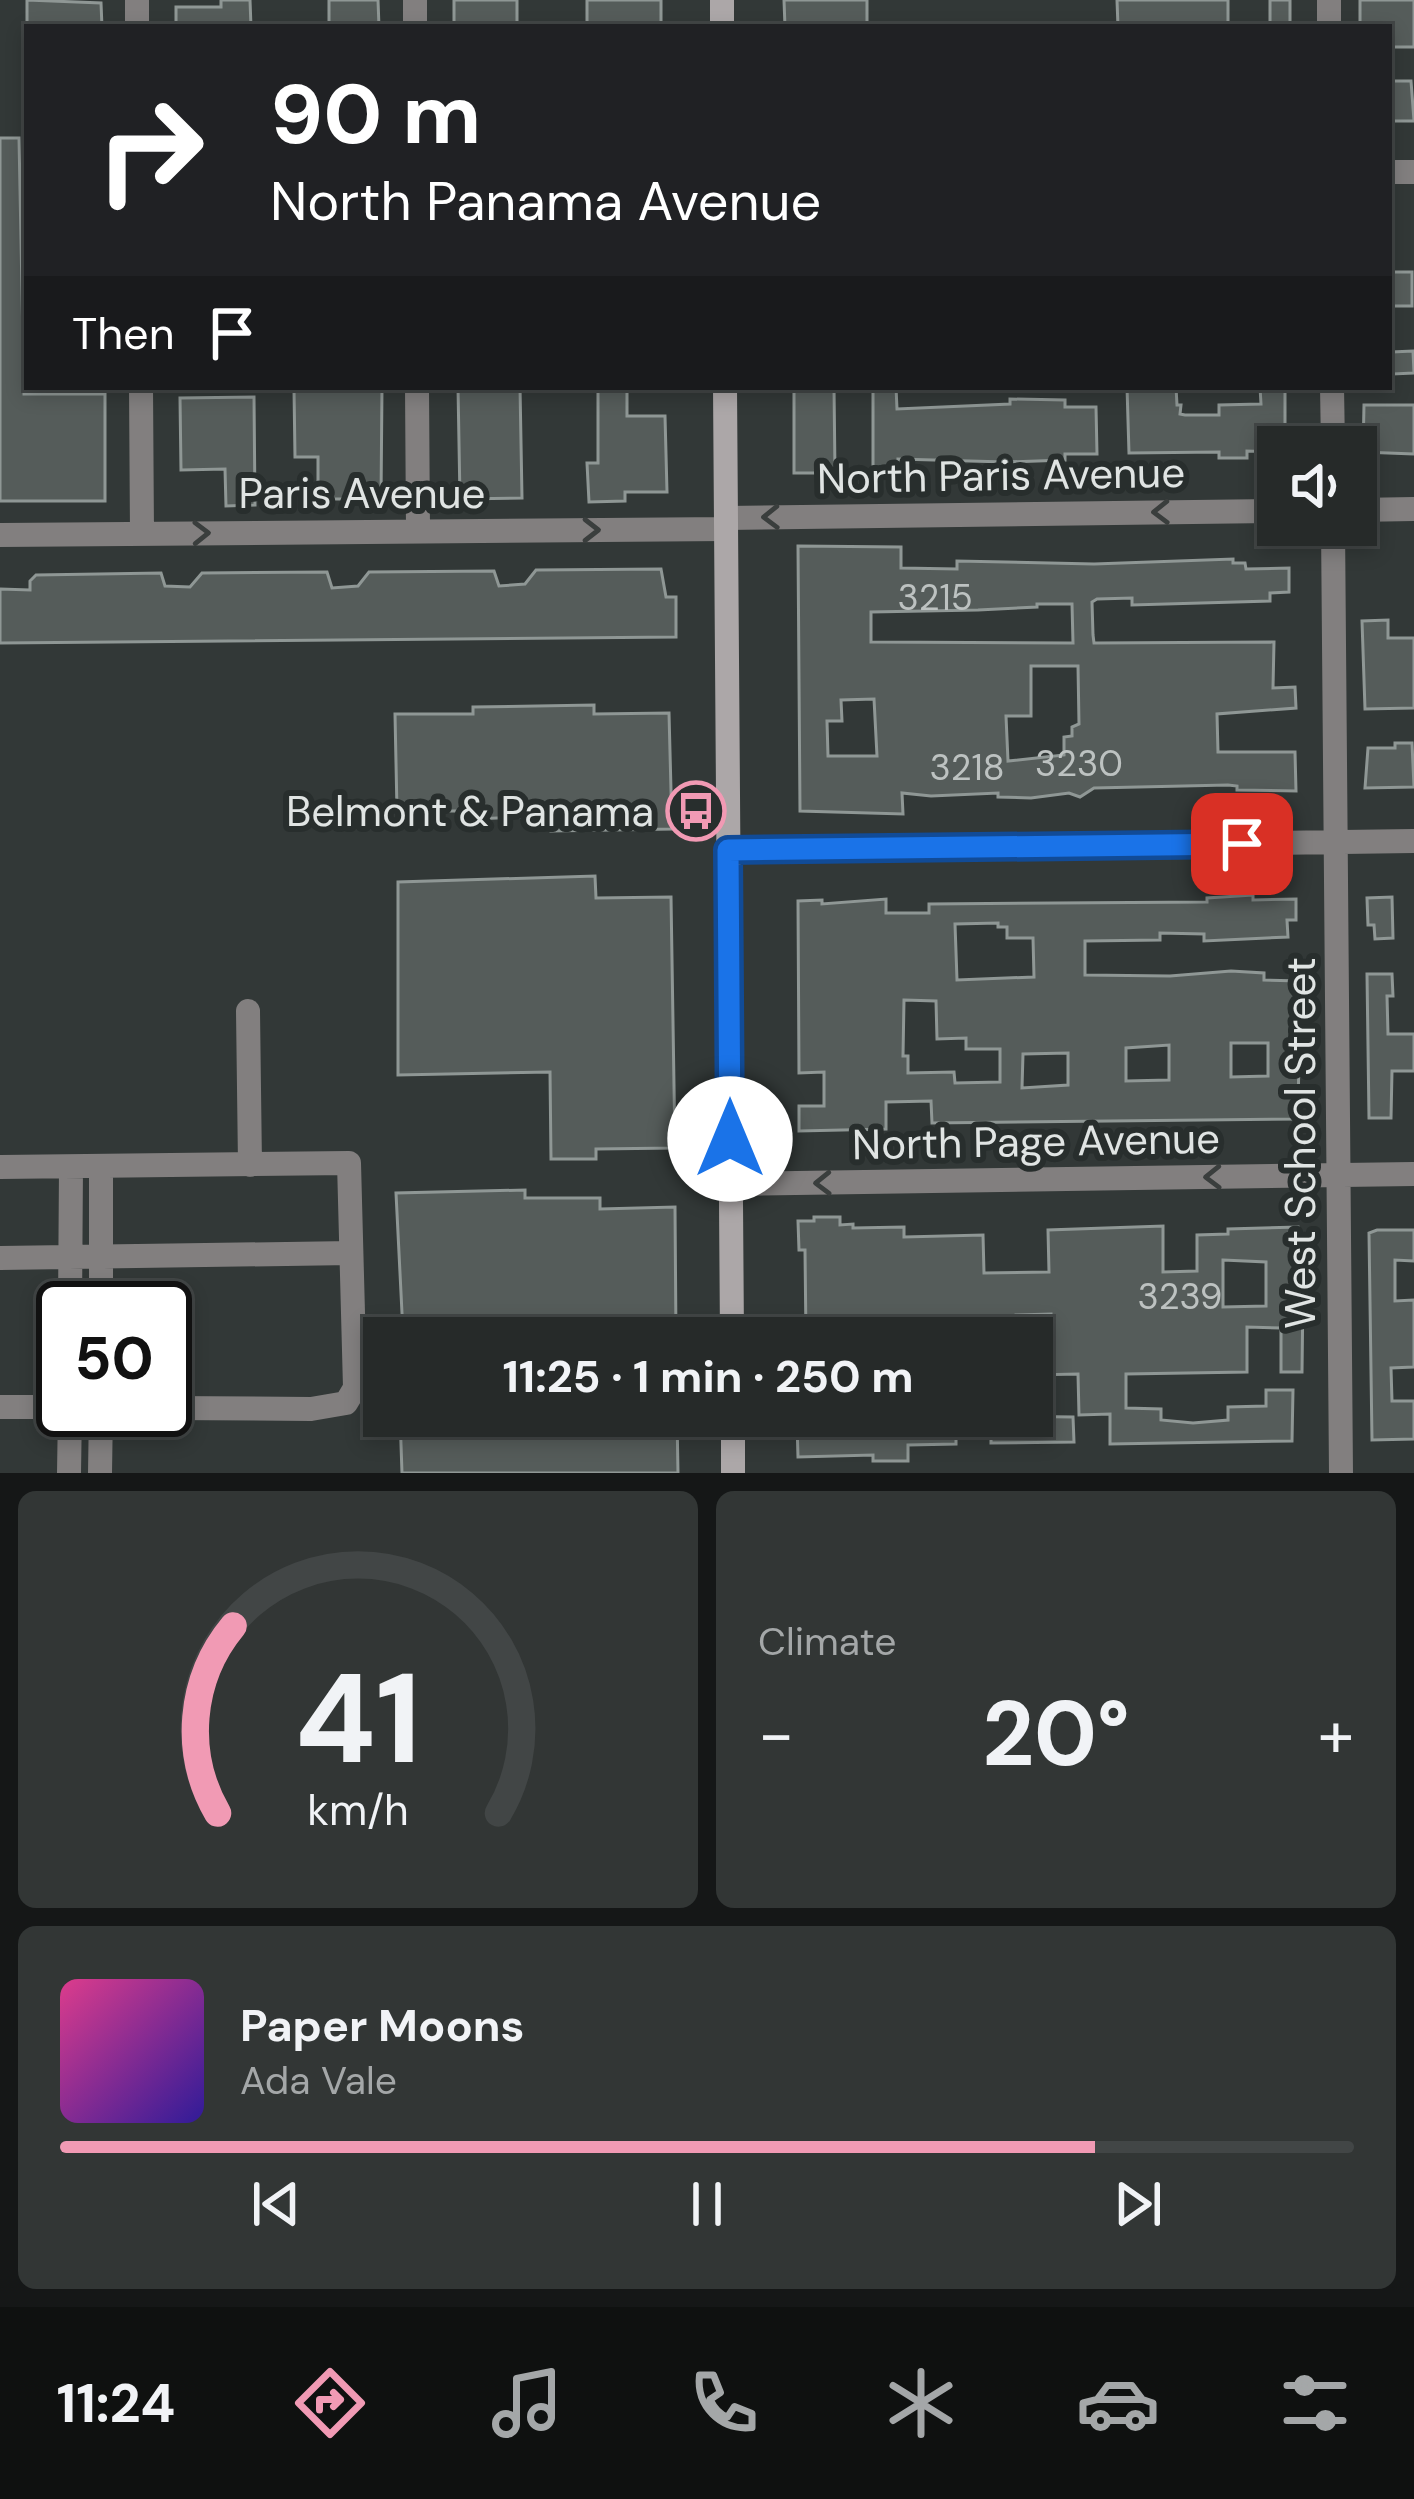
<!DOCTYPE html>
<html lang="en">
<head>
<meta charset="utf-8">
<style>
  body { margin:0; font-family:"DM Sans",sans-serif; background:#323635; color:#f1f3f6; height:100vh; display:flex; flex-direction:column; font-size:45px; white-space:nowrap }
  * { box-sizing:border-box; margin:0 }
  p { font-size:39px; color:#a4a7a8 }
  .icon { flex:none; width:66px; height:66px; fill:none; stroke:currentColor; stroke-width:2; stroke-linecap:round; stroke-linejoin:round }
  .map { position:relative; height:1473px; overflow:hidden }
  .drawer { display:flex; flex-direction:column; gap:18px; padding:18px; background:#151717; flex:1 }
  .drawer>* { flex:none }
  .top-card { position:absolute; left:24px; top:24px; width:1368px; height:366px; border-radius:0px; box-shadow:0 6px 18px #0003,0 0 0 3px #424646; background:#202124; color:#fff; overflow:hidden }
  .fabs { position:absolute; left:1257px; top:426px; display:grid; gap:24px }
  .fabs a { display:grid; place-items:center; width:120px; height:120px; border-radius:0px; background:#262a29; box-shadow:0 6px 18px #0003,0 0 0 3px #424646; font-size:60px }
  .speed { position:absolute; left:36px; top:1281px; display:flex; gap:24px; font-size:60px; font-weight:700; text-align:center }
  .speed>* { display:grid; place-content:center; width:156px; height:156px; border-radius:50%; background:#262a29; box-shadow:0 6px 18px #0003,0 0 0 3px #424646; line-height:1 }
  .speed .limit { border:6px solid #111; border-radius:18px; background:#fff; color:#111 }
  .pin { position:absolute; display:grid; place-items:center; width:102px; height:102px; color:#fff; margin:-51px; border-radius:24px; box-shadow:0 6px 18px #0006 }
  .me { position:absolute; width:132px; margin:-66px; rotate:0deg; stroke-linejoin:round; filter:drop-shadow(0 0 9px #0008) }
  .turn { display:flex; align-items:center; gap:42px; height:252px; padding:0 48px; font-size:54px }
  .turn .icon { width:156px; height:156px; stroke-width:2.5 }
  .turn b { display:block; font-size:84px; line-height:102px }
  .then { display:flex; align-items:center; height:114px; padding:0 48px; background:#0003; gap:24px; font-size:45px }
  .big { font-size:90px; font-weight:700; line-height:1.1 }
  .drawer .widget { flex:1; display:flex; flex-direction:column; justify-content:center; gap:18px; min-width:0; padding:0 42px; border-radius:18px; background:#323635 }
  .drawer .dial { align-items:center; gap:0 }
  .dial svg { height:312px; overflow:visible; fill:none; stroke:#424646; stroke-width:7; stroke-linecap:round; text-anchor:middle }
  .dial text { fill:#f1f3f6; stroke:none }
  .song { display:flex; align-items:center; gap:36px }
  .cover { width:144px; height:144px; border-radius:18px; background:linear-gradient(135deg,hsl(330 70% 55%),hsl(250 70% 35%)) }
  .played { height:12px; border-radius:6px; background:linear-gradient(90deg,#f19ab4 80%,#424646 80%) }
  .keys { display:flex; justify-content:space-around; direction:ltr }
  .heat { display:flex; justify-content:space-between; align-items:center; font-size:66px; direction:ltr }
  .drawer .tiles { flex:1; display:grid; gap:18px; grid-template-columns:1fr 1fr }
  .widget:last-child { grid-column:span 2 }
  .trip { position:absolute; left:363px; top:1317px; width:690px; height:120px; border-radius:0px; background:#262a29; box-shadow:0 6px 18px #0003,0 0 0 3px #424646; font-weight:700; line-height:120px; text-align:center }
  .tabs { display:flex; height:192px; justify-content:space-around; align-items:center; background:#0f1110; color:#a4a7a8 }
  .tabs .icon { width:84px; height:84px }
  .tabs .active { color:#f19ab4 }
  .tabs b { font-size:54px; color:#f1f3f6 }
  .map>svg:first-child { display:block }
  .building { fill:#555c5a; stroke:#8f9795; stroke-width:3; fill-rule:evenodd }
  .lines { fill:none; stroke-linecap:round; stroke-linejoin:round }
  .street { stroke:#827f7f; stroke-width:24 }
  .secondary { stroke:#aca7a8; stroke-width:24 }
  .oneway { stroke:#3a3e3d }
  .route-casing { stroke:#114b97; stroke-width:30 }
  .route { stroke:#1a73e8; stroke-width:21 }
  .labels { text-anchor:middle; stroke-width:12; stroke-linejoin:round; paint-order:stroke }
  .number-label { font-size:36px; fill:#bdc2c1 }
  .street-label { font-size:42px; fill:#e0e4e3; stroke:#282e2d }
  .poi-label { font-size:42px; fill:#e0e4e3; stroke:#282e2d; text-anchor:end }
</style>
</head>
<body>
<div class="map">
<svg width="1414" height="1473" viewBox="0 0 1414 1473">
  <rect width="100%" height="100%" fill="#323837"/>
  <path class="building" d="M27 0 101 3 102 27H27Z
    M221 0H250L251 27H176V7H221Z
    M329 0H378L379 27H329Z
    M454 0H517V27H454Z
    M587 0H661V27H587Z
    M784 0H867V27H785Z
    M1117 0H1228V27H1118Z
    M1270 0H1290V27H1270Z
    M1360 0H1414V47H1393V27H1360Z
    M1390 81H1411L1414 121H1391Z
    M0 138H19L24 394H105V501H0Z
    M1390 272H1412V306H1390Z
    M1413 351 1414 373 1393 374 1392 352Z
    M382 387 381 499H318V457H295L294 389Z
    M458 387H520L522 498 460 499Z
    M598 387H627V416H665L667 492H625V501L589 502 587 463H598Z
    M834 387 835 473H794V388Z
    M873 387H896L897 409 1010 404V399L1065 400V407H1096L1097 454H1065V460L1006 462 898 459V471H873Z
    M1127 387H1176L1177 405H1181L1180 414 1185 415H1219V405L1261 404 1260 387H1285V447H1278V452L1247 451V458H1219V452L1129 453Z
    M254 397 255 505 226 506 225 469 181 470 180 398Z
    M1364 405H1414V454L1363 452Z
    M798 546 901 547V568L957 569V561L1094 564 1233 559V563H1245L1246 569 1289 568V592L1270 593V601L1132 605V598L1097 599 1092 602 1093 635 1094 643 1274 642 1273 688 1295 687 1296 708 1217 714 1218 752H1295L1296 791 1237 790V786L1228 785 1094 788 1080 797 1069 793 1031 798 998 797V793L931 796 902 793 903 814 800 811ZM1037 604H1072L1073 643 871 642V612L978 610 1037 607ZM1031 666H1078L1079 724 1072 727V736L1064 737V755L1008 761 1006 716H1031ZM874 699 877 756H828L827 721H842L841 700Z
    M661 569 666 597H676V637L0 643V589L30 590V581L36 575 161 573 165 586 190 587 202 573 327 572 332 588 358 586 369 572 494 571 499 586 525 584 536 570Z
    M1388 620V638H1414V708L1365 709 1362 621Z
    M594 705V714L669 713 672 829 551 831V816L473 819V811H397L395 714H473V707Z
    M1395 743H1412L1414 787 1365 788 1368 748H1395Z
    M595 876 596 898 671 897 675 1148 596 1149V1159H551L550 1072 398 1075V882Z
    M1253 895V900L1296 899V920H1287L1288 937 1204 941V934L1160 933V940L1085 941V975L1170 976 1231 971 1264 973V980L1300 981 1298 1119 932 1123 931 1101 886 1102V1129L799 1131V1106H824V1072L799 1073 798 901 822 900V904L886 899V913H929V904L1207 902V898ZM998 923V927H1007V938H1033L1034 977 957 980 955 924ZM904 1000 936 1001 937 1039 966 1038V1049H1000V1082L955 1083 954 1072 908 1073V1056H903ZM1231 1043H1268V1076L1231 1077ZM1169 1045V1080L1126 1081V1048ZM1068 1053V1085L1022 1088 1023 1054Z
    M1392 897 1393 938 1375 939 1374 925H1368L1367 898Z
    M1367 974H1392L1393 996H1387L1388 1034H1414V1071H1392L1391 1118H1369Z
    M525 1190V1198H600V1209L675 1207 676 1338H611V1333L554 1331 403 1333 396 1193Z
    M814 1217H840V1225L853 1224V1228L904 1227V1237L983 1235 984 1273 1049 1272 1048 1230 1163 1226V1272L1197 1271V1235L1228 1234V1229L1298 1227 1299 1292 1303 1291 1302 1372H1281V1328L1247 1327V1372L1126 1374V1408L1161 1409V1420L1193 1423 1228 1420V1407L1266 1406V1390H1293L1292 1441 1110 1444V1414L1079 1415 1078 1374 1032 1375V1352H1052L1051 1314 1016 1315V1325L987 1329H907V1338H806L805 1250H799L798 1221H814ZM1223 1260 1266 1262V1306L1223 1307Z
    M1377 1230H1414V1261L1395 1260V1301L1414 1300V1367L1391 1368 1392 1401H1414V1439L1372 1440 1369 1233Z
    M400 1416H677L678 1473H402Z
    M931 1416H956V1444L908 1445V1461H873V1455L798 1457 797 1423Z
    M991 1416 1073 1417 1074 1442 991 1443Z"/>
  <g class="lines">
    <path class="street" d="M137 0V27
      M415 0V27
      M1329 0V27
      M1389 172H1414
      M141 387 142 534
      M417 387 418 531
      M1332 387 1333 447
      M1356 510 1414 509
      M726 518 1278 511
      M1333 525 1341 1473
      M0 535 726 529
      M728 850 1414 841
      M248 1011 250 1165
      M0 1167 349 1163 355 1388 346 1403 311 1409 165 1408
      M731 1184 1414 1174
      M0 1258 351 1253
      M70 1308 71 1167
      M101 1308V1167
      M0 1407H63
      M69 1473 70 1410
      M100 1473 101 1410"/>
    <path class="secondary" d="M722 0V27
      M725 387 732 1338
      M733 1416V1473"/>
  </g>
  <defs><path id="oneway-chevron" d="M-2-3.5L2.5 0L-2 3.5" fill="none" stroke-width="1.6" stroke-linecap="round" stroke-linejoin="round" transform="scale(3)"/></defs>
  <g class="oneway">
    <use href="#oneway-chevron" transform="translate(1161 512) rotate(179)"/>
    <use href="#oneway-chevron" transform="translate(771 517) rotate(179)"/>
    <use href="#oneway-chevron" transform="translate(591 530)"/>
    <use href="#oneway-chevron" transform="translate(201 533) rotate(-1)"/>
    <use href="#oneway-chevron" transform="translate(1213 1177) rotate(179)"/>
    <use href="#oneway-chevron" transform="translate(823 1183) rotate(179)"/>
  </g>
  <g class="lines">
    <defs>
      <path id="route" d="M730 1139 728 850 1242 844"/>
    </defs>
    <use href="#route" class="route-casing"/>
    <use href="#route" class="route"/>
  </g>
  <defs>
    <symbol id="bus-ring" viewBox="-11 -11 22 22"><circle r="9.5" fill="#282e2d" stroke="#f19ab4" stroke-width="1.5"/><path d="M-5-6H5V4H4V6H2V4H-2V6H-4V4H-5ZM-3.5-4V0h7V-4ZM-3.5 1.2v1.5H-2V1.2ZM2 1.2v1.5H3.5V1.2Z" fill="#f19ab4"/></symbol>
  </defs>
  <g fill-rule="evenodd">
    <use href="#bus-ring" x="663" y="778" width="66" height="66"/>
  </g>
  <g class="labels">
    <g class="number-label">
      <text x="935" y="610">3215</text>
      <text x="1079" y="776">3230</text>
      <text x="967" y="780">3218</text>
      <text x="1180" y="1309">3239</text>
    </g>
    <g class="street-label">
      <text transform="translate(1001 475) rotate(-1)" y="15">North Paris Avenue</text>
      <text x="362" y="508">Paris Avenue</text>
      <text transform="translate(1036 1141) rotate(-1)" y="15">North Page Avenue</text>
      <text transform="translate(1300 1143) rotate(-90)" y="15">West School Street</text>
    </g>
    <g class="poi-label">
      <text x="654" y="826">Belmont &amp; Panama</text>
    </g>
  </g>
</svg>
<div class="fabs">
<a><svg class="icon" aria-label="sound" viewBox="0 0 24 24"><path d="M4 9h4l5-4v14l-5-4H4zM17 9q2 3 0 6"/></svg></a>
</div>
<div class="speed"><div class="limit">50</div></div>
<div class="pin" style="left:1242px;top:844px;background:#d93025"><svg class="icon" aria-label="arrive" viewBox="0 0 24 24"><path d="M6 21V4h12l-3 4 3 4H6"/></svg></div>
<svg class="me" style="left:730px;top:1139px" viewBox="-20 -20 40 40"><circle r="19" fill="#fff"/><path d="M0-13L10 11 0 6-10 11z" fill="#1a73e8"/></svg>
<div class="trip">11:25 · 1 min · 250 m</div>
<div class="top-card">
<div class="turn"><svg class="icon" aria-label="right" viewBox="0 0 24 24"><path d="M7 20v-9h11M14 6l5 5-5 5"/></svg><div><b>90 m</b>North Panama Avenue</div></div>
<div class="then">Then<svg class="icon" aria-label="arrive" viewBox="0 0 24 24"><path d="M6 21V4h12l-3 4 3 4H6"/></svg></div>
</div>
</div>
<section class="drawer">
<div class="tiles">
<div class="widget dial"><svg viewBox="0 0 100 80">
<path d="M14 69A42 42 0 1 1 86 69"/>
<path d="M14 69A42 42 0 0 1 18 21" stroke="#f19ab4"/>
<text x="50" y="56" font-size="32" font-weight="700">41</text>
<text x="50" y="72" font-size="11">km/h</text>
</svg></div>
<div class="widget"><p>Climate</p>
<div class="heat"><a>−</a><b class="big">20°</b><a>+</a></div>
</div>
<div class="widget">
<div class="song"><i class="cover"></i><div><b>Paper Moons</b><p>Ada Vale</p></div></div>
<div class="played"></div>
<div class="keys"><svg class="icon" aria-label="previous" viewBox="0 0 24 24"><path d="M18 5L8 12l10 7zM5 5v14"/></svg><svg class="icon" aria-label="pause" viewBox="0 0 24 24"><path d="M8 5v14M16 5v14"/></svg><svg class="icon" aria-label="next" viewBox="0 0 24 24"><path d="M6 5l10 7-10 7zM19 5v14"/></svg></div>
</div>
</div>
</section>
<nav class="tabs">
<b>11:24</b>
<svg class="icon active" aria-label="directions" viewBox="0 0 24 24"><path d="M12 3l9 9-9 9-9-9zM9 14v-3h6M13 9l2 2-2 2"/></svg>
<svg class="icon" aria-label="music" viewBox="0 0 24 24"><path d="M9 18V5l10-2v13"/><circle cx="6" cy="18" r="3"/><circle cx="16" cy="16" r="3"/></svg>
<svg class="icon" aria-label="phone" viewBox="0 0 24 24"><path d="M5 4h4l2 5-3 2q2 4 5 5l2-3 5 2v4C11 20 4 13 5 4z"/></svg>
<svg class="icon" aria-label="climate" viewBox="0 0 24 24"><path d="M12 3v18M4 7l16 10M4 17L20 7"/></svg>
<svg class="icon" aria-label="car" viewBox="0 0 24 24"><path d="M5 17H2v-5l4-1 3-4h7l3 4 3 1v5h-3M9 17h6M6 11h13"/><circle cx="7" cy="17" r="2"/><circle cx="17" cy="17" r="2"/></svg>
<svg class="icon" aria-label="filters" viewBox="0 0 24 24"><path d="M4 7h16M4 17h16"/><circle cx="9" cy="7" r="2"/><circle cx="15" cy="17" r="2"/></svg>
</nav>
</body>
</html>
